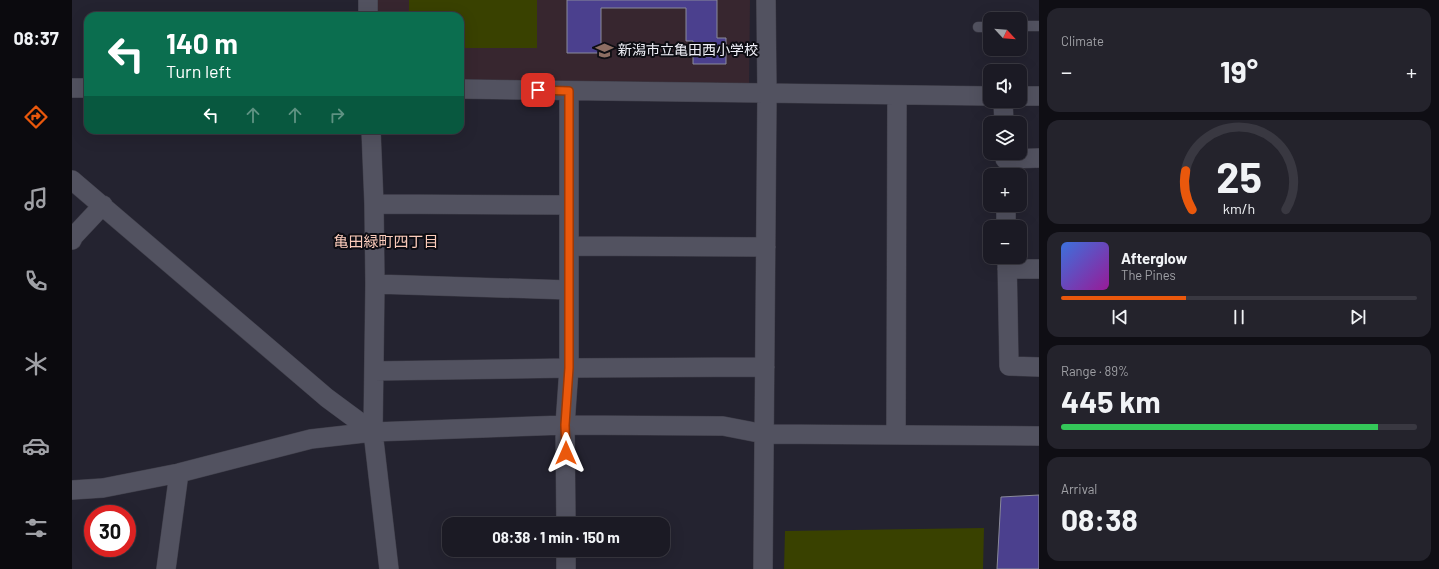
<!DOCTYPE html>
<html lang="en">
<head>
<meta charset="utf-8">
<style>
  body { margin:0; font-family:Barlow,"Noto Sans JP",sans-serif; background:#24232c; color:#f1f3f6; height:100vh; display:flex; flex-direction:column; font-size:15px; white-space:nowrap }
  * { box-sizing:border-box; margin:0 }
  p { font-size:13px; color:#a0a1a6 }
  .icon { flex:none; width:22px; height:22px; fill:none; stroke:currentColor; stroke-width:2; stroke-linecap:round; stroke-linejoin:round }
  .map { position:relative; flex:1; overflow:hidden }
  .sheet { display:flex; flex-direction:column; gap:8px; padding:8px; background:#0f0e14; width:400px }
  .sheet>* { flex:none }
  .banner { position:absolute; left:12px; top:12px; width:380px; height:122px; border-radius:12px; box-shadow:0 4px 16px #0002,0 0 0 1px #393841; background:#0b6e4f; color:#fff; overflow:hidden }
  .needle { width:26px; rotate:116deg }
  .fabs { position:absolute; left:911px; top:12px; display:grid; gap:8px }
  .fabs a { display:grid; place-items:center; width:44px; height:44px; border-radius:8px; background:#1b1a24; box-shadow:0 4px 16px #0002,0 0 0 1px #393841; font-size:20px }
  .speed { position:absolute; left:12px; top:505px; display:flex; gap:8px; font-size:20px; font-weight:700; text-align:center }
  .speed>* { display:grid; place-content:center; width:52px; height:52px; border-radius:50%; background:#1b1a24; box-shadow:0 4px 16px #0002,0 0 0 1px #393841; line-height:1 }
  .speed .limit { border:6px solid #d22; background:#fff; color:#111 }
  .pin { position:absolute; display:grid; place-items:center; width:34px; height:34px; color:#fff; margin:-17px; border-radius:8px; box-shadow:0 2px 6px #0006 }
  .me { position:absolute; width:44px; margin:-22px; rotate:0deg; stroke-linejoin:round; filter:drop-shadow(0 0 3px #0008) }
  .turn { display:flex; align-items:center; gap:14px; height:84px; padding:0 16px; font-size:18px }
  .turn .icon { width:52px; height:52px; stroke-width:2.5 }
  .turn b { display:block; font-size:28px; line-height:34px }
  .lanes { display:flex; align-items:center; height:38px; padding:0 16px; background:#0003; justify-content:center; gap:20px; direction:ltr }
  .lanes .off { opacity:.35 }
  .big { font-size:30px; font-weight:700; line-height:1.1 }
  .sheet .widget { flex:1; display:flex; flex-direction:column; justify-content:center; gap:6px; min-width:0; padding:0 14px; border-radius:12px; background:#24232c }
  .sheet .dial { align-items:center; gap:0 }
  .dial svg { height:104px; overflow:visible; fill:none; stroke:#393841; stroke-width:7; stroke-linecap:round; text-anchor:middle }
  .dial text { fill:#f1f3f6; stroke:none }
  .song { display:flex; align-items:center; gap:12px }
  .cover { width:48px; height:48px; border-radius:6px; background:linear-gradient(135deg,hsl(220 70% 55%),hsl(300 70% 35%)) }
  .played { height:4px; border-radius:2px; background:linear-gradient(90deg,#ea580c 35%,#393841 35%) }
  .keys { display:flex; justify-content:space-around; direction:ltr }
  .heat { display:flex; justify-content:space-between; align-items:center; font-size:22px; direction:ltr }
  .charge { height:6px; border-radius:3px; background:linear-gradient(90deg,#34c759 89%,#393841 0) }
  .trip { position:absolute; left:370px; top:517px; width:228px; height:40px; border-radius:12px; background:#1b1a24; box-shadow:0 4px 16px #0002,0 0 0 1px #393841; font-weight:700; line-height:40px; text-align:center }
  main { display:flex; flex:1; min-height:0 }
  .menu { display:flex; flex-direction:column; width:72px; justify-content:space-around; align-items:center; background:#0b0a0e; color:#a0a1a6 }
  .menu .icon { width:28px; height:28px }
  .menu .selected { color:#ea580c }
  .menu b { font-size:18px; color:#f1f3f6 }
  .map>svg:first-child { display:block }
  .education { fill:#37262f }
  .green { fill:#394100 }
  .building { fill:#4b408e; stroke:#8a8a9a }
  .lines { fill:none; stroke-linecap:round; stroke-linejoin:round }
  .service-casing { stroke:#3f3e49; stroke-width:11 }
  .minor-casing { stroke:#3f3e49; stroke-width:20 }
  .service { stroke:#525260; stroke-width:10 }
  .minor { stroke:#525260; stroke-width:19 }
  .route-casing { stroke:#983908; stroke-width:10 }
  .route { stroke:#ea580c; stroke-width:7 }
  .labels { text-anchor:middle; stroke-width:4; stroke-linejoin:round; paint-order:stroke }
  .poi-label { font-size:14px; fill:#f0f0f8; stroke:#0d0d13; text-anchor:start }
  .neighbourhood-label { font-size:15px; fill:#fbcbba; stroke:#0d0d13 }
</style>
</head>
<body>
<main>
<nav class="menu">
<b>08:37</b>
<svg class="icon selected" aria-label="directions" viewBox="0 0 24 24"><path d="M12 3l9 9-9 9-9-9zM9 14v-3h6M13 9l2 2-2 2"/></svg>
<svg class="icon" aria-label="music" viewBox="0 0 24 24"><path d="M9 18V5l10-2v13"/><circle cx="6" cy="18" r="3"/><circle cx="16" cy="16" r="3"/></svg>
<svg class="icon" aria-label="phone" viewBox="0 0 24 24"><path d="M5 4h4l2 5-3 2q2 4 5 5l2-3 5 2v4C11 20 4 13 5 4z"/></svg>
<svg class="icon" aria-label="climate" viewBox="0 0 24 24"><path d="M12 3v18M4 7l16 10M4 17L20 7"/></svg>
<svg class="icon" aria-label="car" viewBox="0 0 24 24"><path d="M5 17H2v-5l4-1 3-4h7l3 4 3 1v5h-3M9 17h6M6 11h13"/><circle cx="7" cy="17" r="2"/><circle cx="17" cy="17" r="2"/></svg>
<svg class="icon" aria-label="filters" viewBox="0 0 24 24"><path d="M4 7h16M4 17h16"/><circle cx="9" cy="7" r="2"/><circle cx="15" cy="17" r="2"/></svg>
</nav>
<div class="map">
<svg width="967" height="569" viewBox="0 0 967 569">
  <rect width="100%" height="100%" fill="#242330"/>
  <path class="education" d="M305 0H678L677 86 388 84V16H305Z"/>
  <path class="green" d="M337 0H465V48H388V16H337Z
    M912 528 911 569H712L713 531Z"/>
  <path class="building" d="M495 0H645V38H654V64H621V41H614V8H529V53H495Z
    M967 495V569H925L929 497Z"/>
  <g class="lines">
    <defs>
      <path id="service" d="M948 26H967
        M906 27H918"/>
      <path id="minor" d="M296 0V16
        M0 88H16
        M388 89 918 96
        M948 96H967
        M931 101 932 123
        M299 130 302 204 303 284 301 432 317 569
        M933 159 967 158
        M0 180 255 398 301 432
        M302 204 497 205
        M934 205V227
        M0 240 1 237 31 205
        M497 246 694 247
        M935 257 937 366 967 367
        M935 269H967
        M303 284 497 290
        M302 371 497 368 693 367
        M824 435 825 95
        M0 490 31 488 107 473 239 439 301 432 493 425 651 426 692 434 967 436
        M494 524 493 425 497 368V91
        M494 550V569
        M94 569 107 473
        M691 569 695 94 694 0"/>
    </defs>
    <use href="#service" class="service-casing"/>
    <use href="#minor" class="minor-casing"/>
    <use href="#service" class="service"/>
    <use href="#minor" class="minor"/>
  </g>
  <g class="lines">
    <defs>
      <path id="route" d="M466 90 497 91V368L493 425 494 453"/>
    </defs>
    <use href="#route" class="route-casing"/>
    <use href="#route" class="route"/>
  </g>
  <defs>
    <symbol id="school-bare" viewBox="-9 -9 18 18"><path d="M0-5L7-2L0 1L-7-2ZM-4 1L0 2.5L4 1V4Q0 6-4 4Z" fill="#8d6e63" stroke="#0d0d13" stroke-width="2.5" paint-order="stroke"/></symbol>
  </defs>
  <g fill-rule="evenodd">
    <use href="#school-bare" x="520" y="38" width="25" height="25"/>
  </g>
  <g class="labels">
    <g class="poi-label">
      <text x="546" y="55">新潟市立亀田西小学校</text>
    </g>
    <g class="neighbourhood-label">
      <text x="314" y="247">亀田緑町四丁目</text>
    </g>
  </g>
</svg>
<div class="fabs">
<a><svg class="needle" viewBox="-14 -14 28 28"><path d="M0-13l5 13h-10z" fill="#e53935"/><path d="M0 13l5-13h-10z" fill="#a0a1a6"/></svg></a>
<a><svg class="icon" aria-label="sound" viewBox="0 0 24 24"><path d="M4 9h4l5-4v14l-5-4H4zM17 9q2 3 0 6"/></svg></a>
<a><svg class="icon" aria-label="layers" viewBox="0 0 24 24"><path d="M12 4l9 5-9 5-9-5zM3 14l9 5 9-5"/></svg></a>
<a>+</a>
<a>−</a>
</div>
<div class="speed"><div class="limit">30</div></div>
<div class="pin" style="left:466px;top:90px;background:#d93025"><svg class="icon" aria-label="arrive" viewBox="0 0 24 24"><path d="M6 21V4h12l-3 4 3 4H6"/></svg></div>
<svg class="me" style="left:494px;top:453px" viewBox="-20 -20 40 40"><path d="M0-17L14 15 0 8-14 15z" fill="#ea580c" stroke="#fff" stroke-width="4"/></svg>
<div class="trip">08:38 · 1 min · 150 m</div>
<div class="banner">
<div class="turn"><svg class="icon" aria-label="left" viewBox="0 0 24 24"><path d="M17 20v-9H6M10 6l-5 5 5 5"/></svg><div><b>140 m</b>Turn left</div></div>
<div class="lanes"><svg class="icon" aria-label="left" viewBox="0 0 24 24"><path d="M17 20v-9H6M10 6l-5 5 5 5"/></svg><svg class="icon off" aria-label="ahead" viewBox="0 0 24 24"><path d="M12 20V5M6 11l6-6 6 6"/></svg><svg class="icon off" aria-label="ahead" viewBox="0 0 24 24"><path d="M12 20V5M6 11l6-6 6 6"/></svg><svg class="icon off" aria-label="right" viewBox="0 0 24 24"><path d="M7 20v-9h11M14 6l5 5-5 5"/></svg></div>
</div>
</div>
<section class="sheet">
<div class="widget"><p>Climate</p>
<div class="heat"><a>−</a><b class="big">19°</b><a>+</a></div>
</div>
<div class="widget dial"><svg viewBox="0 0 100 80">
<path d="M14 69A42 42 0 1 1 86 69"/>
<path d="M14 69A42 42 0 0 1 9 39" stroke="#ea580c"/>
<text x="50" y="56" font-size="32" font-weight="700">25</text>
<text x="50" y="72" font-size="11">km/h</text>
</svg></div>
<div class="widget">
<div class="song"><i class="cover"></i><div><b>Afterglow</b><p>The Pines</p></div></div>
<div class="played"></div>
<div class="keys"><svg class="icon" aria-label="previous" viewBox="0 0 24 24"><path d="M18 5L8 12l10 7zM5 5v14"/></svg><svg class="icon" aria-label="pause" viewBox="0 0 24 24"><path d="M8 5v14M16 5v14"/></svg><svg class="icon" aria-label="next" viewBox="0 0 24 24"><path d="M6 5l10 7-10 7zM19 5v14"/></svg></div>
</div>
<div class="widget"><p>Range · 89%</p><b class="big">445 km</b><div class="charge"></div></div>
<div class="widget"><p>Arrival</p><b class="big">08:38</b></div>
</section>
</main>
</body>
</html>
